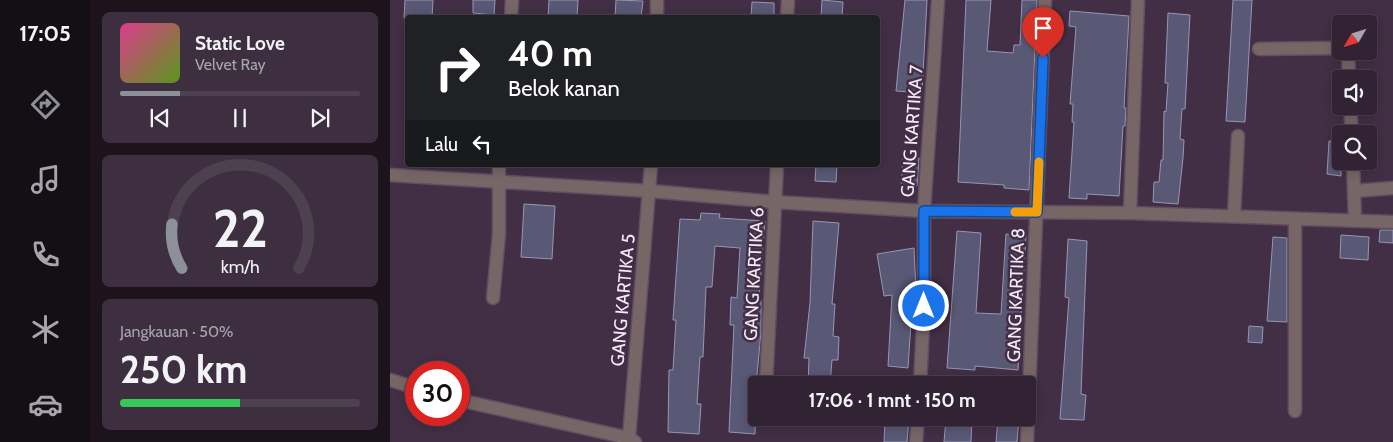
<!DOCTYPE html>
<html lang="id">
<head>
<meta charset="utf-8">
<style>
  body { margin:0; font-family:Cabin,sans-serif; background:#3d2f40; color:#f1f3f6; height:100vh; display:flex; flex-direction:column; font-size:19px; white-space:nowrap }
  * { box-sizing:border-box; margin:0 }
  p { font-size:16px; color:#a8a4ac }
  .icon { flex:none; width:28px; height:28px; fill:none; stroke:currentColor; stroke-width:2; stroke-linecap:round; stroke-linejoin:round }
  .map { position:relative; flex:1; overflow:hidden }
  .sheet { display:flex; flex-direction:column; gap:12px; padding:12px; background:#1c131d; width:300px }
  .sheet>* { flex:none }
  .guide { position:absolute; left:15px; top:15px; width:475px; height:152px; border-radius:5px; box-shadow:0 2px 12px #0003,0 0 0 1px #4d404f; background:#202124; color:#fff; overflow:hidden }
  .needle { width:32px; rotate:231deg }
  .fabs { position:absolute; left:942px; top:15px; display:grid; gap:10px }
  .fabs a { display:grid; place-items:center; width:45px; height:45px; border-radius:5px; background:#322334; box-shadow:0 2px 12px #0003,0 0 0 1px #4d404f; font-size:25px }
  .speed { position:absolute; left:15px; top:361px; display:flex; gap:10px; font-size:25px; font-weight:700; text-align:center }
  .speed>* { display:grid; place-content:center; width:65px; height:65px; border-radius:50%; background:#322334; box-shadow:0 2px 12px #0003,0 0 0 1px #4d404f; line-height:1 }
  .speed .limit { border:8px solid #d22; background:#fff; color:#111 }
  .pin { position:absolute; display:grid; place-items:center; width:42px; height:42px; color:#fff; margin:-51px -21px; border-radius:50% 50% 50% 0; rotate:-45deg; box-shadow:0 0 5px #0007 }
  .pin .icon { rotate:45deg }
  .me { position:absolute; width:55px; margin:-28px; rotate:0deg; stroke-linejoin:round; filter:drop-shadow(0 0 4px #0008) }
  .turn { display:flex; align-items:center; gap:18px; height:105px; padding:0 20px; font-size:22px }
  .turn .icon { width:65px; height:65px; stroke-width:2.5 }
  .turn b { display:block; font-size:35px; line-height:42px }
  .then { display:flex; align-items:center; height:48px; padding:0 20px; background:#0003; gap:10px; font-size:19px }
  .big { font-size:38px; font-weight:700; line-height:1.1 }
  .sheet .widget { flex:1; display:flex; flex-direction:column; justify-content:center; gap:8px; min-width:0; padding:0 18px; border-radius:8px; background:#3d2f40 }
  .sheet .dial { align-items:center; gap:0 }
  .dial svg { height:130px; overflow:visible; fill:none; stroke:#4d404f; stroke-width:7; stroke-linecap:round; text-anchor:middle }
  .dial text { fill:#f1f3f6; stroke:none }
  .song { display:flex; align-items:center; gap:15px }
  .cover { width:60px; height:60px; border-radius:8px; background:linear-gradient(135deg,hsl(330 70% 55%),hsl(90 70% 35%)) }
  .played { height:5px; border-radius:2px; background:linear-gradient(90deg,#8c9099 25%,#4d404f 25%) }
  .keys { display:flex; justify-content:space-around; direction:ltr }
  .charge { height:8px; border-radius:4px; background:linear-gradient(90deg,#34c759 50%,#4d404f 0) }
  .trip { position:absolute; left:358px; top:376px; width:288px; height:50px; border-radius:5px; background:#322334; box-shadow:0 2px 12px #0003,0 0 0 1px #4d404f; font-weight:700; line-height:50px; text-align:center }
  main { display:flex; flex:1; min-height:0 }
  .dock { display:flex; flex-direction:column; width:90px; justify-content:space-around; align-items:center; background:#140e15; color:#a8a4ac }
  .dock .icon { width:35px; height:35px }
  .dock .current { color:#8c9099 }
  .dock b { font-size:22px; color:#f1f3f6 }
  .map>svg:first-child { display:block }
  .building { fill:#595875; stroke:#9796b6 }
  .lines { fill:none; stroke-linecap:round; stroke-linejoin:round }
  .minor-casing { stroke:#5f4d62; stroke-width:15 }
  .minor { stroke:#776665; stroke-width:12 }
  .route-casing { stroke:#114b97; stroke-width:12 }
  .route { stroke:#1a73e8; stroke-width:9 }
  .slow { stroke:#f59e0b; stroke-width:9 }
  .labels { text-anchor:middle; stroke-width:5; stroke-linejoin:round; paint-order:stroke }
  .street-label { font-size:18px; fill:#f6e9f8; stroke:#422f45 }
</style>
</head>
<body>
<main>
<nav class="dock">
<b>17:05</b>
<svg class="icon current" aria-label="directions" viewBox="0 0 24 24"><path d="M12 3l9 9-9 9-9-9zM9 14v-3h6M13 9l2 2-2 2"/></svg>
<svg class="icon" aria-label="music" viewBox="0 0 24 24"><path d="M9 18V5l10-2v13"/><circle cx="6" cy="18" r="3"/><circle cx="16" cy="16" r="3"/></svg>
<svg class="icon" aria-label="phone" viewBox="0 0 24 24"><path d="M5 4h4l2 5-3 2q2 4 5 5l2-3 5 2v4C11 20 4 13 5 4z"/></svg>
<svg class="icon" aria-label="climate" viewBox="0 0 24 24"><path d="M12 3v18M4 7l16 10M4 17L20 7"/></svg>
<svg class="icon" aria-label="car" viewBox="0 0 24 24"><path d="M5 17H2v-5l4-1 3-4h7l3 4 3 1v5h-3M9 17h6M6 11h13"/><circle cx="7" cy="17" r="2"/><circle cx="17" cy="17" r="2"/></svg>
</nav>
<section class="sheet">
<div class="widget">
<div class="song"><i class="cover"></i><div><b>Static Love</b><p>Velvet Ray</p></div></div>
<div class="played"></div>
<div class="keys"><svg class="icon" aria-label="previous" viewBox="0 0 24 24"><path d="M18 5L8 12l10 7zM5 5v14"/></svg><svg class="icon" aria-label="pause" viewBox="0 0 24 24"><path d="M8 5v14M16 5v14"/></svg><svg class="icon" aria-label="next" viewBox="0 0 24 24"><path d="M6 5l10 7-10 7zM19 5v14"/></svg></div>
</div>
<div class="widget dial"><svg viewBox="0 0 100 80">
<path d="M14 69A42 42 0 1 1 86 69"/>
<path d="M14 69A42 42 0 0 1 8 42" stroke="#8c9099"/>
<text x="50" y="56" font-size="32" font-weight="700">22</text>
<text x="50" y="72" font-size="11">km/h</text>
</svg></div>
<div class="widget"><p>Jangkauan · 50%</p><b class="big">250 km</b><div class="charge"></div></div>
</section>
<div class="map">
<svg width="1003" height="442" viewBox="0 0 1003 442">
  <rect width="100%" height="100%" fill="#422f45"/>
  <path class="building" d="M15 0H43L42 18H14Z
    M83 0H105L104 15 83 13Z
    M159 0H188L187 18H158Z
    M226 0 253 1 251 18H225Z
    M432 0 453 2 452 18H431Z
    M515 0H537L532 93 506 91Z
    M576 0H601L597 51 623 53 624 45H630L632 0H647L639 190 614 188V185L568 182Z
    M843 0H862L855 122 836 121Z
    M362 2 384 3V18H361Z
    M680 11 739 16 734 108H736L735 126H733L729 196 697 194V199L679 198 684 122H682L683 104H680L686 27 679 26Z
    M778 13 800 15 795 109H792L790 139 794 140 793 158 788 204 763 202 764 182H769L771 160H773L774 111 776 112 778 83H775Z
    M939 141 951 142V176L937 174Z
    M513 157 529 158 527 186H511Z
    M426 165H447L446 182 425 181Z
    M134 204 165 206 162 259 131 257Z
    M311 213 330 214 329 218 375 221 369 299 371 300V332L364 407H366L365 434 339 432 344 325H340L341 297 347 298 350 248 325 246 322 287H316L313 357H310L307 404H311L309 434 278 432 279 370H283L286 320H283L290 219 310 220Z
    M423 221 449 223 442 304H445L443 336 449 337 448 360H442L440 385H418L419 358H414L420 303Z
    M990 230H1003V243L989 242Z
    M567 231 591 233 586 313 611 314 616 234 636 236 628 370 585 366V370L557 368Z
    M951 235 979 237 978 260 950 258Z
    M883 237 897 238V322L877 321Z
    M678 239 697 241 691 394 696 395 694 420 670 419 679 298 675 297Z
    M524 248 526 291H523L518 368 498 366 502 295 494 296 487 254Z
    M859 326 873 327 872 343 858 342Z
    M495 418H519L517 442H494Z
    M556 418H582L581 442H554Z
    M608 418H629L627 442H606Z"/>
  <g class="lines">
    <defs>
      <path id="minor" d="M121 18 122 0
        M267 18V0
        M397 18 398 0
        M869 49 951 48
        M958 51 959 79
        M960 106 962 134
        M963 161 965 221
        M0 175 260 191 385 202 534 211 740 213 748 0
        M964 191 1003 188
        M740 213 1003 222
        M844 216 848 136
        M103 298 109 234V165
        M0 380 26 388
        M376 385 387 165
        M530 385 534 306V211L548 0
        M69 400 239 438 245 442
        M905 411V219
        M239 438 261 165
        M526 442 528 418
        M637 442 655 0"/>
    </defs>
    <use href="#minor" class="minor-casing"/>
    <use href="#minor" class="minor"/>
  </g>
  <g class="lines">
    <defs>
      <path id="route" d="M534 306V211L647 212 653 58"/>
    </defs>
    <use href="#route" class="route-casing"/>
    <use href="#route" class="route"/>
    <path class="slow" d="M625 212H647L649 162"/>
  </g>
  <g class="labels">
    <g class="street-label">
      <text transform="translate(522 131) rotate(-86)" y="6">GANG KARTIKA 7</text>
      <text transform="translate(364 274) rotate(-87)" y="6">GANG KARTIKA 6</text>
      <text transform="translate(626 295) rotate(-88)" y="6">GANG KARTIKA 8</text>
      <text transform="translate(233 300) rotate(-85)" y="6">GANG KARTIKA 5</text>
    </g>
  </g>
</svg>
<div class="fabs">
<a><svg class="needle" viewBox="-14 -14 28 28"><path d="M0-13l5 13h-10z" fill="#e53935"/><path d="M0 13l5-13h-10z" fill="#a8a4ac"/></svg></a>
<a><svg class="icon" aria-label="sound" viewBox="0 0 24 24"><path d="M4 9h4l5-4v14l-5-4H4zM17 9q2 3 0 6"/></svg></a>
<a><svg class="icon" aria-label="search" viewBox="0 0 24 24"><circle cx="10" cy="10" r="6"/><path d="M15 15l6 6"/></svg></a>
</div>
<div class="speed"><div class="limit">30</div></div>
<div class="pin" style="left:653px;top:58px;background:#d93025"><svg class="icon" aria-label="arrive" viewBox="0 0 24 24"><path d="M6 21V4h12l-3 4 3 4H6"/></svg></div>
<svg class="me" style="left:534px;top:306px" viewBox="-20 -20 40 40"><circle r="17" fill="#1a73e8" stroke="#fff" stroke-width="3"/><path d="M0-11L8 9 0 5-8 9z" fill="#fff"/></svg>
<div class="trip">17:06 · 1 mnt · 150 m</div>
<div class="guide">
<div class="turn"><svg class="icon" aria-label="right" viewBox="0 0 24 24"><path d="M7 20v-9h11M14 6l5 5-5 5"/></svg><div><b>40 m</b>Belok kanan</div></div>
<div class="then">Lalu<svg class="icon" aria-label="left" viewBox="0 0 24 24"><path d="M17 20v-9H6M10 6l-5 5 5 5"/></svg></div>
</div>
</div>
</main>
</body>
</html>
